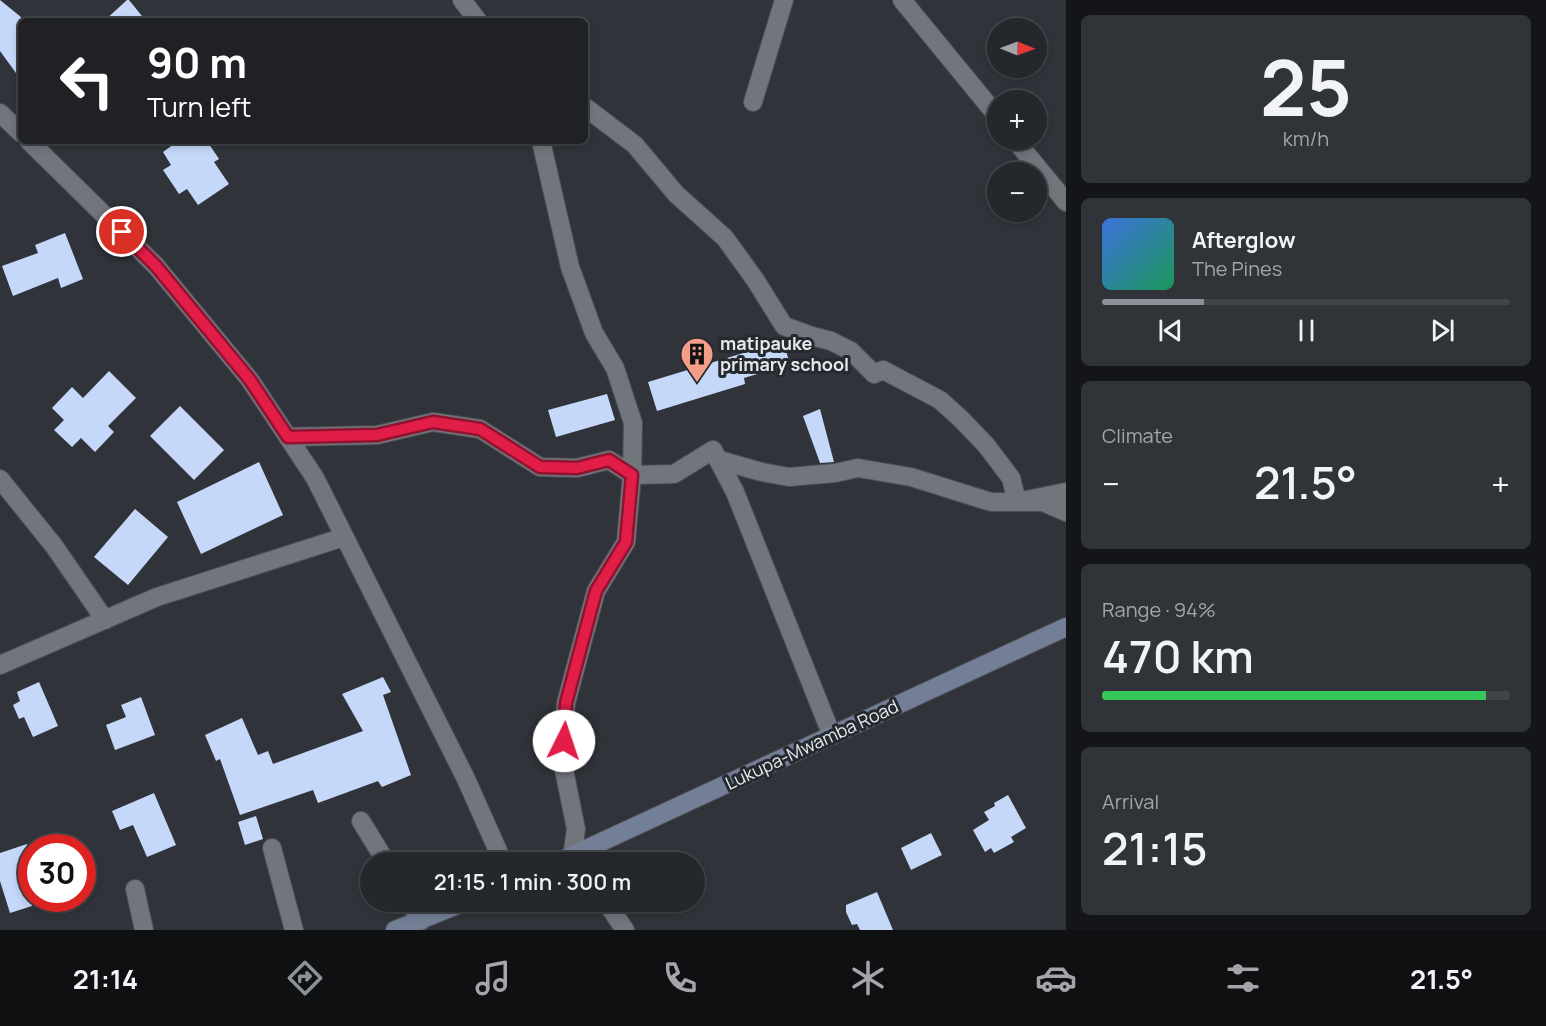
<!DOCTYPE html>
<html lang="en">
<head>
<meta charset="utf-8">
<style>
  body { margin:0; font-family:Manrope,sans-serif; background:#303338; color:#f1f3f6; height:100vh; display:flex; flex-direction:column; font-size:22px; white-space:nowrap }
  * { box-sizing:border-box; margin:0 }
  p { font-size:20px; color:#a3a5a9 }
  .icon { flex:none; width:33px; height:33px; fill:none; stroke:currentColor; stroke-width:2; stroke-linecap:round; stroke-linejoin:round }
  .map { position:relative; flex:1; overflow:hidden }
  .panel { display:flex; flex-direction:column; gap:15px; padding:15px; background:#141518; width:480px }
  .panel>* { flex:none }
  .banner { position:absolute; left:18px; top:18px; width:570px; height:126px; border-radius:9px; box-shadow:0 3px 9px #0003,0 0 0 2px #414448; background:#202124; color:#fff; overflow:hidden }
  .needle { width:39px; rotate:91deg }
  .controls { position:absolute; left:987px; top:18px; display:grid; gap:12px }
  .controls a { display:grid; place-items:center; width:60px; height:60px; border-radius:50%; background:#24272c; box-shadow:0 3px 9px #0003,0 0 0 2px #414448; font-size:30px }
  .speed { position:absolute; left:18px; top:834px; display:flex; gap:12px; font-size:30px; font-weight:700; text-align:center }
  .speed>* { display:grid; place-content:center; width:78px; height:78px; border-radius:50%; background:#24272c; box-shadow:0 3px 9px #0003,0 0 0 2px #414448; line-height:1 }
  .speed .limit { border:9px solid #d22; background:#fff; color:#111 }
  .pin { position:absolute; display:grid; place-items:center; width:51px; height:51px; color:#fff; margin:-26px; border:3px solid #fff; border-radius:50%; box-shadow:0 2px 6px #0007 }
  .me { position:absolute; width:66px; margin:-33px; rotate:4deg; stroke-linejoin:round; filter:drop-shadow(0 0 4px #0008) }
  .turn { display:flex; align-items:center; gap:21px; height:126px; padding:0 30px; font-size:27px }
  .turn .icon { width:78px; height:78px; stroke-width:2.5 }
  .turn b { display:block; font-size:42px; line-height:51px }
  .big { font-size:45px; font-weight:600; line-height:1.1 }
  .panel .widget { flex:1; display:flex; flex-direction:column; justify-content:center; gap:9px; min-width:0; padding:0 21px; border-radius:9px; background:#303338 }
  .panel .dial { align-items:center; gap:0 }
  .dial b { font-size:78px; line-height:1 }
  .song { display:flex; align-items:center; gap:18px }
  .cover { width:72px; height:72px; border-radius:9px; background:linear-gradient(135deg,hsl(220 70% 55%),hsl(150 70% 35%)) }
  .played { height:6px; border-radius:3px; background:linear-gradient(90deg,#8c9099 25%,#414448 25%) }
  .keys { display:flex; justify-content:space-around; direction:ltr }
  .heat { display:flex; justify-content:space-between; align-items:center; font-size:33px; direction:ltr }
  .charge { height:9px; border-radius:4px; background:linear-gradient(90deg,#34c759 94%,#414448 0) }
  .trip { position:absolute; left:360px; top:852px; width:345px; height:60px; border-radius:30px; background:#24272c; box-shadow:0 3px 9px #0003,0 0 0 2px #414448; font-weight:600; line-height:60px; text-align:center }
  .dock { display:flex; height:96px; justify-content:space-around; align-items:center; background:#0e1012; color:#a3a5a9 }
  .dock .icon { width:42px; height:42px }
  .dock .selected { color:#8c9099 }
  .dock b { font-size:27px; color:#f1f3f6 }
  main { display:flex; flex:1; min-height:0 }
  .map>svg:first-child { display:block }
  .building { fill:#c5d8f9 }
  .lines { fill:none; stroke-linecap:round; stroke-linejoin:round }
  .street-casing { stroke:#4e5056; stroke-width:20 }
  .secondary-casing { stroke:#4e5056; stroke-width:20 }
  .street { stroke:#71757c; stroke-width:18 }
  .secondary { stroke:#727f97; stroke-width:18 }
  .route-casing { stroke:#92132f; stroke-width:15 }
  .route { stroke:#e11d48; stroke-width:10 }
  .labels { text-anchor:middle; stroke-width:6; stroke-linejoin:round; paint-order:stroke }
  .poi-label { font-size:18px; font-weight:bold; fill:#e6e8ec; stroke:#262a30; text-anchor:start }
  .street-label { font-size:18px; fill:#e6e8ec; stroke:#262a30 }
</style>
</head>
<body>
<main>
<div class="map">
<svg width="1066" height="930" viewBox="0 0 1066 930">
  <rect width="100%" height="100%" fill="#30343a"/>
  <path class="building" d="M0 0 21 17V80L0 51Z
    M127 0H129L146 21H104Z
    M178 141H207L219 159 214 162 229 184 198 205 187 189 179 194 163 170 171 165 163 152Z
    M65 233 83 279 61 288 58 278 13 296 2 266 38 253 35 245Z
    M783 341 790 364 744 378 745 384 657 411 648 382Z
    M109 371 136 398 108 426 114 432 95 452 81 438 72 447 54 430 64 420 52 408 72 387 83 398Z
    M607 394 615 420 556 437 548 410Z
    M180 406 224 450 194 480 150 436Z
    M820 409 834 462 820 463 803 416Z
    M259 462 283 515 201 554 177 502Z
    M135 509 168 537 128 585 94 557Z
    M383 677 391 692 383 695 411 775 382 787 378 781 318 803 313 790 240 815 220 759 216 761 205 735 242 718 258 755 268 751 273 764 363 731 342 694Z
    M39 682 58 726 33 737 24 717 19 719 13 705 20 701 17 692Z
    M141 697 155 735 115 750 106 725 126 717 121 705Z
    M154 793 176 845 147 857 133 825 120 830 112 811Z
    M1008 795 1026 828 1011 837 1014 842 994 853 991 848 985 852 973 830 989 820 984 812 995 806 994 803Z
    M256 816 263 839 245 845 238 822Z
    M931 833 942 855 911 870 901 848Z
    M27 844 32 859V906L10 913 0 881V853Z
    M877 892 893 930H860L857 924 852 925 846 912V905Z"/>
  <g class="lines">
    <defs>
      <path id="street" d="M462 0 478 21
        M902 0 998 117
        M753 102 784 0
        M585 107 635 145 676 194 725 238 756 281 784 326 812 336 831 341 851 351 874 374 883 370 940 400 961 419 986 445 1011 478 1017 502H1043L1066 512
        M0 113 21 133
        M1015 140 1066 202
        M29 141 156 266 250 380 315 478 466 779 503 862
        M541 141 570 267 594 333 615 368 633 423 632 475 626 542 596 591 566 703 562 760 576 829 572 857 577 862
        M288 437 377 435 433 422 480 429 540 467 577 468 609 460 632 475 674 474 713 450 735 492 832 736
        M719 460 762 472 789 477 835 473 858 468 911 477 991 502H1017L1066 492
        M0 479 54 546 105 620
        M0 665 157 597 344 537
        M361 821 386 862
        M272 848 294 930
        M135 889 144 930
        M409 902 421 921
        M606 902 625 930"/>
      <path id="secondary" d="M558 862 1066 627
        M395 930 465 902"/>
    </defs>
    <use href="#street" class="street-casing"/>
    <use href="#secondary" class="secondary-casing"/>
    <use href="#street" class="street"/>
    <use href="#secondary" class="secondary"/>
  </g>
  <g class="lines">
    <defs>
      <path id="route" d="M122 232 156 266 250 380 288 437 377 435 433 422 480 429 540 467 577 468 609 460 632 475 626 542 596 591 566 703 564 741"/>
    </defs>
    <use href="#route" class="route-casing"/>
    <use href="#route" class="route"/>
  </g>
  <defs>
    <symbol id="building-pin" viewBox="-11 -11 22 30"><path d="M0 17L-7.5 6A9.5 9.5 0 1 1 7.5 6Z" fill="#f49e8a" stroke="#262a30"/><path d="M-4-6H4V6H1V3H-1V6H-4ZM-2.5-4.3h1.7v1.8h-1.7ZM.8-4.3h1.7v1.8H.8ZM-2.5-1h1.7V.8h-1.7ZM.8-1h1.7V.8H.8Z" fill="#111"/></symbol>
  </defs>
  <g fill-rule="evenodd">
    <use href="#building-pin" x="678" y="335" width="38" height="52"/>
  </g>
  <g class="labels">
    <g class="poi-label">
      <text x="720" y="350">matipauke<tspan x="720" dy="21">primary school</tspan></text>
    </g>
    <g class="street-label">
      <text transform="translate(812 745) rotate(-25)" y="6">Lukupa-Mwamba Road</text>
    </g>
  </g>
</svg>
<div class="controls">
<a><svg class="needle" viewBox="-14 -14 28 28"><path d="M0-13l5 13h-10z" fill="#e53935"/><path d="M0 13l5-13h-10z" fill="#a3a5a9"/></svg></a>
<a>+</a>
<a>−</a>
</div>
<div class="speed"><div class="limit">30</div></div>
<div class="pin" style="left:122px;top:232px;background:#d93025"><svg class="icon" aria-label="arrive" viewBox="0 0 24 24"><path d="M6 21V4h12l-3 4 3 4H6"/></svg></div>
<svg class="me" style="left:564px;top:741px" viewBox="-20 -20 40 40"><circle r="19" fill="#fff"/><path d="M0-13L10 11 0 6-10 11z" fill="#e11d48"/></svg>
<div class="trip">21:15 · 1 min · 300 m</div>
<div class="banner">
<div class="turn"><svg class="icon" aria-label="left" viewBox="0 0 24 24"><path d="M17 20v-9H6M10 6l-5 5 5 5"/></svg><div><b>90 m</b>Turn left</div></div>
</div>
</div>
<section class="panel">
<div class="widget dial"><b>25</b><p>km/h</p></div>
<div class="widget">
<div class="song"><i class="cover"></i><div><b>Afterglow</b><p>The Pines</p></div></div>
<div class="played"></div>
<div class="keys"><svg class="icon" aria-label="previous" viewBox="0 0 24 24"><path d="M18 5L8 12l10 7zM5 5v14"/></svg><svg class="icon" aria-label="pause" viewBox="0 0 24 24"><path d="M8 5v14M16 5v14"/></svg><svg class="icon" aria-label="next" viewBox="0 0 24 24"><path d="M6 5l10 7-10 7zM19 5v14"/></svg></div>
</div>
<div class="widget"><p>Climate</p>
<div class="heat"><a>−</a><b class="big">21.5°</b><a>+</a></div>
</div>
<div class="widget"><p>Range · 94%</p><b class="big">470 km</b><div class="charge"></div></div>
<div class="widget"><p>Arrival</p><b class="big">21:15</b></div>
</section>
</main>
<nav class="dock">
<b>21:14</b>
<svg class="icon selected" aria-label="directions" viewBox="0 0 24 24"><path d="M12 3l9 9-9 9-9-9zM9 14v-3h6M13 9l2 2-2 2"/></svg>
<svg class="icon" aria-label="music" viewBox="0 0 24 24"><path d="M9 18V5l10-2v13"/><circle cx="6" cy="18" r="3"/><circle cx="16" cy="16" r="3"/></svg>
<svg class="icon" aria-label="phone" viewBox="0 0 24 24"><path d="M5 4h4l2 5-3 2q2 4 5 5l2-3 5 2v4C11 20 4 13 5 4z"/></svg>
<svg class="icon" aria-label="climate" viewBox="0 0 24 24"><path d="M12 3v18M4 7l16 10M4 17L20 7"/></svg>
<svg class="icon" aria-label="car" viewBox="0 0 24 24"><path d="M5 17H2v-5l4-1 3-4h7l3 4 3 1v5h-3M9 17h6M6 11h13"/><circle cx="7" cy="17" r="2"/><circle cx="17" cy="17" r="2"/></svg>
<svg class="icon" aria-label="filters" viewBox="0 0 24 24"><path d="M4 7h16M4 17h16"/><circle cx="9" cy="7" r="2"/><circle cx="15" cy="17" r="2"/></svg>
<b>21.5°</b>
</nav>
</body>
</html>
